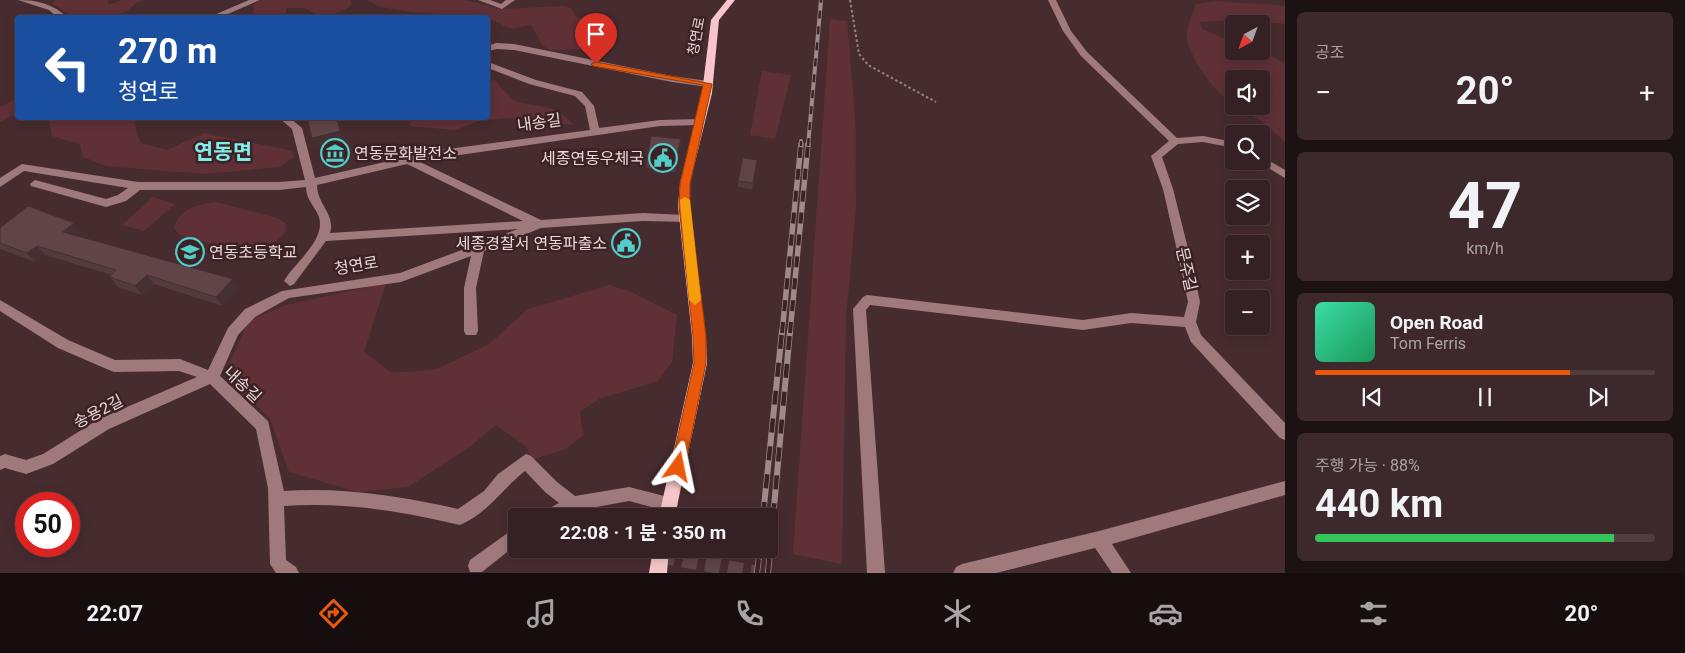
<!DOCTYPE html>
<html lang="ko">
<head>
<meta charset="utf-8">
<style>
  body { margin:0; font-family:Roboto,"Noto Sans KR",sans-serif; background:#3d292b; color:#f1f3f6; height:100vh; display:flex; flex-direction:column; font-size:19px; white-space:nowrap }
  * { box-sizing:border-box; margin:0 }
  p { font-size:16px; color:#aaa3a6 }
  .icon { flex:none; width:28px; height:28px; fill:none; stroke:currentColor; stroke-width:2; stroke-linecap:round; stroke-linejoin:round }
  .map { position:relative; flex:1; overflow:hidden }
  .panel { display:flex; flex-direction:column; gap:12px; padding:12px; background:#1d1213; width:400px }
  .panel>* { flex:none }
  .hud { position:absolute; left:15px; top:15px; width:475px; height:105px; border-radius:5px; box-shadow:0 2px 12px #0003,0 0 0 1px #4f3e41; background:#1a4fa0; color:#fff; overflow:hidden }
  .needle { width:32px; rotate:221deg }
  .controls { position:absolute; left:1225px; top:15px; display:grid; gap:10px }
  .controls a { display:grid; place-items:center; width:45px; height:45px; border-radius:5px; background:#352123; box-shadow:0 2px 12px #0003,0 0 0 1px #4f3e41; font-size:25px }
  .speed { position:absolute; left:15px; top:492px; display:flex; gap:10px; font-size:25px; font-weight:700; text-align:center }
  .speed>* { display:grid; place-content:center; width:65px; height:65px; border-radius:50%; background:#352123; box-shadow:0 2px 12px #0003,0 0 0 1px #4f3e41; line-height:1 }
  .speed .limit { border:8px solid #d22; background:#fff; color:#111 }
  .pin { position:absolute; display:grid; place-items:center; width:42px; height:42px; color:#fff; margin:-51px -21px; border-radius:50% 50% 50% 0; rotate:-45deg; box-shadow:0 0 5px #0007 }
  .pin .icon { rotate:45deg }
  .me { position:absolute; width:55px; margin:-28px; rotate:12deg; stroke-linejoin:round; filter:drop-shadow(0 0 4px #0008) }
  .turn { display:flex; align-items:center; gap:18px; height:105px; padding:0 20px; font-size:22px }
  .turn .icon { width:65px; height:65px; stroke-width:2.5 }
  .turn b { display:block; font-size:35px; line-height:42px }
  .big { font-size:38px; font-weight:700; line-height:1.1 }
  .panel .card { flex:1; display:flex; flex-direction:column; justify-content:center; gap:8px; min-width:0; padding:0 18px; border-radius:8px; background:#3d292b }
  .panel .dial { align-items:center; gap:0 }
  .dial b { font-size:65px; line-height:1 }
  .song { display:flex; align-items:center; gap:15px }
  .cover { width:60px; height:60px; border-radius:8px; background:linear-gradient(135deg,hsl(160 70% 55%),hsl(150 70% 35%)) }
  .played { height:5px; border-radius:2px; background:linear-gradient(90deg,#ea580c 75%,#4f3e41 75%) }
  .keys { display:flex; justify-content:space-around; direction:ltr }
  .heat { display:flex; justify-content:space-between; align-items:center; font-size:28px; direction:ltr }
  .charge { height:8px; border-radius:4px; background:linear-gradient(90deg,#34c759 88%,#4f3e41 0) }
  .trip { position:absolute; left:508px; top:508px; width:270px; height:50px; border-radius:5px; background:#352123; box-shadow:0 2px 12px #0003,0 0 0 1px #4f3e41; font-weight:700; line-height:50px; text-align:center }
  .tabs { display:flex; height:80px; justify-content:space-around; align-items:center; background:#150d0e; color:#aaa3a6 }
  .tabs .icon { width:35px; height:35px }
  .tabs .current { color:#ea580c }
  .tabs b { font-size:22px; color:#f1f3f6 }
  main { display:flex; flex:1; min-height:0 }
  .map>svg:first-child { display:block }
  .green { fill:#603037 }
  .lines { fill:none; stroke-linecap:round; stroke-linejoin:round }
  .minor-tunnel { stroke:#5f4648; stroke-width:15; stroke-dasharray:15 8; stroke-linecap:butt }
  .path { stroke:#998285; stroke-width:2; stroke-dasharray:2.5 2.5; stroke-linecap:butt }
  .minor { fill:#a0797d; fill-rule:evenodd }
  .major { fill:#f7c6ca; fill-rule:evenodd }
  .rail-far2-casing { stroke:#9f898b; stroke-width:4 }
  .rail-far1-casing { stroke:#9f898b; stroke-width:5.5 }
  .rail-casing { stroke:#9f898b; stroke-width:6 }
  .rail-far2 { stroke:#3c2225; stroke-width:2.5; stroke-dasharray:8; stroke-linecap:butt }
  .rail-far1 { stroke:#3c2225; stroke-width:4; stroke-dasharray:11; stroke-linecap:butt }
  .rail { stroke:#3c2225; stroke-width:4.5; stroke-dasharray:14; stroke-linecap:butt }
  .wall { fill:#533a3d }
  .shaded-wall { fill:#443032 }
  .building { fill:#614447; stroke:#443032 }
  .route { fill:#ea580c; stroke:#983908 }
  .slow { fill:#f59e0b }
  .labels { text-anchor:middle; stroke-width:5; stroke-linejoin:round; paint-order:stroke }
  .far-street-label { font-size:14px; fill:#e9d7d9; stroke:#3c2225 }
  .street-label { font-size:16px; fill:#e9d7d9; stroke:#3c2225 }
  .poi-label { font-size:16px; fill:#e9d7d9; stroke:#3c2225; text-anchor:start }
  .district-label { font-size:21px; font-weight:bold; fill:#81ece8; stroke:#3c2225 }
</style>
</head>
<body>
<main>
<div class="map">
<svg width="1285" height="573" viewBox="0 0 1285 573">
  <rect width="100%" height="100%" fill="#472c2f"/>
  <path class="green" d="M55 0H107L109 5 122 0H144L136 3 127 11 108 18 75 17 52 4Z
    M262 0H350L351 4 348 8 335 14H315L305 8H287L284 17H248L253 15 254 4Z
    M367 0H465L500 9 564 6 571 8 575 16 589 22 596 17 612 19 610 48 603 52 575 49 550 50 543 46 531 25 511 29 488 18 412 12 380 7Z
    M1216 1 1285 6V24L1242 20 1200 22 1202 29 1234 43V51H1259L1285 63V142L1264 123 1236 106H1261V79H1234V105C1217 95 1190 59 1187 38 1185 29 1193 14 1196 4Z
    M830 19 847 21 855 116 856 208 846 318 842 564 793 554Z
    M762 71 791 75 775 139 750 135Z
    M495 80C519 111 519 99 552 109 560 111 568 120 574 125L508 118 478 121 455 130 409 126 412 118H488V81Z
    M17 98V113L0 122V107Z
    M49 118H134L137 134 141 143 167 150 204 133 293 151 294 157 279 167 205 174 106 166 83 157 80 144 52 136Z
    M153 197 175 204 144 231 122 225Z
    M215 202 277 218 285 223 286 231C260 266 215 243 180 235L174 228C179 209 196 205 215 202Z
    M386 283 364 352 392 373 437 369 489 344 528 309 610 285 631 292 677 315 672 362 658 381 599 399 580 412 583 435 566 449 531 460 527 447 496 425 472 445 408 487 358 492 289 472 270 419 225 373 249 320 286 305Z"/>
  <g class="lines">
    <path class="minor-tunnel" d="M660 556 757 573"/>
    <path class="path" d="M850 0 859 54 868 65 936 102"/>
    <path class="minor" d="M18 0C37 0 54 4 68 18H58L49 10Z
      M249 0H260L221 17 214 15Z
      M478 0H490L501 4 506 0H515L502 9Z
      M1048 0H1056L1071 31 1087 52 1177 138 1203 136 1234 142V148L1203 142 1178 144 1162 157 1173 189 1193 268 1200 302 1196 322 1201 335 1285 423V440L1280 438 1191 342 1185 327 1131 323 1083 330 870 305 866 310 885 573H867L853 309 863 297 867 295 1083 320 1131 313 1184 317 1188 302 1181 268 1163 189 1151 156 1169 141 1081 56 1063 31Z
      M496 43 514 44 672 76 708 81 713 84 708 87 672 82 514 50 497 49 488 51V46Z
      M488 62 536 80 582 92 594 106 599 128 660 120 699 119 704 122 699 125 660 126 418 161 541 220 643 213 686 215 692 219 690 222 643 221 541 228 484 251 476 288 478 331 476 335H466L464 331V288L471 256 401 282 289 298 255 317 238 335 220 376 268 421 284 491C343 487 401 496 458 509L484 491 498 474 526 454 531 456 557 482 575 496 629 487 676 499 678 504 676 509 670 512 629 501 575 511 566 516H542L544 511 559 503 545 492 525 471C503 488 487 514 460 525 402 511 344 502 284 506L286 560 296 567 299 573H276L270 564 268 488 256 429 210 384 109 429 53 464 26 474 5 468 0 470V456L5 454 26 460 43 454 99 419 197 377 179 371 114 372 109 370 58 348 0 311V300L68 340 115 360 180 359 208 370 228 328 245 309 282 291 400 273 518 229 326 241 294 284 290 286 284 281C293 265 322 243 320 222 319 209 306 202 306 187L279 190H140L126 201 106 207 31 186 30 184 35 180 106 199 118 195 128 188 24 171 0 187V178L22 164 138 182H279L305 180 292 129 279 118H290L302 128 315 178 433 151 590 130 585 106 575 96 529 84 488 68ZM407 164 523 221 330 233C336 215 317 204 317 185Z
      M1261 156 1285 170V178L1257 161H1261Z
      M1285 481V495L1112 544 1131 573H1112L1095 548 996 573H953L956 567 962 564 1099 531Z
      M516 527V545L482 572H470L468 566 470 560Z"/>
    <path class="major" d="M727 0H735L719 20 712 93 690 183V206L706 336 707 363 675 516H659L693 363 692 336 678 206 680 183 702 93 711 20Z
      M653 549H669L667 573H649Z"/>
    <defs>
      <path id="rail-far2" d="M801 146V141
        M808 146 821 0"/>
      <path id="rail-far1" d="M782 333 801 144
        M790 333 808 144"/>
      <path id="rail" d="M763 516 782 331
        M757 573 760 549
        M768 573 790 331"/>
    </defs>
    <use href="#rail-far2" class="rail-far2-casing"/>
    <use href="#rail-far1" class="rail-far1-casing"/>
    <use href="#rail" class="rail-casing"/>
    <use href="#rail-far2" class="rail-far2"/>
    <use href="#rail-far1" class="rail-far1"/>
    <use href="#rail" class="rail"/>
  </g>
  <path class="wall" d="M681 139 680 149 675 172 647 168V159Z
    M757 160 752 189 738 187V181Z
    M0 228 81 233 77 236 233 279 239 288 222 306 154 284 142 295 118 287 110 277 112 275 45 255 35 262 0 249Z
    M620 234H633V249H619Z"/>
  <path class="shaded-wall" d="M337 118H339L343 140 315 147 312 138Z
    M681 139 680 149 675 172V163Z
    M74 223 81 233 70 241 63 232Z
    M37 246 45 255 35 262 27 253Z
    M147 275 154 284 142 295 135 286Z
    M233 279 239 288 222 306 216 297Z"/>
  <path class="building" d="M307 118H337L340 131 312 138Z
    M651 136 681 139 675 163 647 159Z
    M743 158 757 160 753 183 738 181Z
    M28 206 74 223 63 232 233 279 216 297 147 275 135 286 110 277 116 270 37 246 27 253 0 243V228Z
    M620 234H633V246H619Z"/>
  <path class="route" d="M596 62 712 84 690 184V206L706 336V363L685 467 683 471 678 473 673 471 671 467 694 363 693 336 679 206 680 184 703 85 593 66 591 64Z"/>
  <path class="slow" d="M685 197 690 200 701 300 695 305 689 300 680 200Z"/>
  <defs>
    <symbol id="museum-ring" viewBox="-11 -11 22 22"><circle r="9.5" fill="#3c2225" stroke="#53cdc9" stroke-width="1.5"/><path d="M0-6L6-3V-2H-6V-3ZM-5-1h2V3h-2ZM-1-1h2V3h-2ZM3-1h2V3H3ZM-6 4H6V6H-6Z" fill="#53cdc9"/></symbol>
    <symbol id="civic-ring" viewBox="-11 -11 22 22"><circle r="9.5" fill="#3c2225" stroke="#53cdc9" stroke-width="1.5"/><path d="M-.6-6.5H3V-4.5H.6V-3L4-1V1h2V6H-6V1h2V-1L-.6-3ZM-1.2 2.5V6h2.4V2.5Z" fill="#53cdc9"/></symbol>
    <symbol id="school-ring" viewBox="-11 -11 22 22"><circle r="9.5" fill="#3c2225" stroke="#53cdc9" stroke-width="1.5"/><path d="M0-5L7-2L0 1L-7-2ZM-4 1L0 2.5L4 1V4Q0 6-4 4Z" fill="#53cdc9"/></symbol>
  </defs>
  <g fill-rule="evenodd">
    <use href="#museum-ring" x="319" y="137" width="32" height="32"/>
    <use href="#civic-ring" x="647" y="142" width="32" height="32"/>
    <use href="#civic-ring" x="610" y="227" width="32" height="32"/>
    <use href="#school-ring" x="174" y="236" width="32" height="32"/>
  </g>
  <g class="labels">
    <g class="far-street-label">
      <text transform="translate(696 36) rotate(-79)" y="5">청연로</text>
    </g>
    <g class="street-label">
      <text transform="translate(539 122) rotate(-8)" y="6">내송길</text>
      <text transform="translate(356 265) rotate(-9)" y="6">청연로</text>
      <text transform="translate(1187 269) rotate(77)" y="6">문주길</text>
      <text transform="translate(243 384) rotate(43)" y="6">내송길</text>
      <text transform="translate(98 411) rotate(-27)" y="6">송용2길</text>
    </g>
    <g class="poi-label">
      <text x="354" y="159">연동문화발전소</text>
      <text x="644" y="164" text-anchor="end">세종연동우체국</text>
      <text x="607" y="249" text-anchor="end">세종경찰서 연동파출소</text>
      <text x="209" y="258">연동초등학교</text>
    </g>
    <g class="district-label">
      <text x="223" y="159">연동면</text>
    </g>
  </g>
</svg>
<div class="controls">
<a><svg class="needle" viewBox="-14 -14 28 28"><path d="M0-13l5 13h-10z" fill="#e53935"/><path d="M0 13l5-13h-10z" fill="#aaa3a6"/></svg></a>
<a><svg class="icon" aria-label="sound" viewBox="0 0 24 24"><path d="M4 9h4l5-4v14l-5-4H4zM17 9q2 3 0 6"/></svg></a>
<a><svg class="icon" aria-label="search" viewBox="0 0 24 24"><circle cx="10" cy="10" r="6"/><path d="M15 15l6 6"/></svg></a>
<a><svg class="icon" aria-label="layers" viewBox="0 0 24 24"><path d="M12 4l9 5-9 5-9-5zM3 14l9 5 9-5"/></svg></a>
<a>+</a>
<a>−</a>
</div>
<div class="speed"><div class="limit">50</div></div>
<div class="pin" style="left:596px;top:64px;background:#d93025"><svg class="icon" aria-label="arrive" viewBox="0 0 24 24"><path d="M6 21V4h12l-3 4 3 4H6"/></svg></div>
<svg class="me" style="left:678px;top:467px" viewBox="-20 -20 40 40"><path d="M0-17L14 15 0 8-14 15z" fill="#ea580c" stroke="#fff" stroke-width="4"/></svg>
<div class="trip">22:08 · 1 분 · 350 m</div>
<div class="hud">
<div class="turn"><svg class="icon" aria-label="left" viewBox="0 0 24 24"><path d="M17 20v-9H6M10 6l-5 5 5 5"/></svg><div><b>270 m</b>청연로</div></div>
</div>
</div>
<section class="panel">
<div class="card"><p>공조</p>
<div class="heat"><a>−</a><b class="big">20°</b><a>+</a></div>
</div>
<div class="card dial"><b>47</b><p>km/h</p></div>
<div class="card">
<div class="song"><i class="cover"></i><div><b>Open Road</b><p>Tom Ferris</p></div></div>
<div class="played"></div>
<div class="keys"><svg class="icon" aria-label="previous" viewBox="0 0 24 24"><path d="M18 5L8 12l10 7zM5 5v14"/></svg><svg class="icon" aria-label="pause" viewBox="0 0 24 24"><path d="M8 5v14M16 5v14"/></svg><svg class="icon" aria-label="next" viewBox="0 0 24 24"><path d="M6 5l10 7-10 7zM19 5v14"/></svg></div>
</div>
<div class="card"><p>주행 가능 · 88%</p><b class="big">440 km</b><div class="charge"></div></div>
</section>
</main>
<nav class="tabs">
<b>22:07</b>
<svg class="icon current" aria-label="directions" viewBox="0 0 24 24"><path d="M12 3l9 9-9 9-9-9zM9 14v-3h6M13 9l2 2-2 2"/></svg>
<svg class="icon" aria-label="music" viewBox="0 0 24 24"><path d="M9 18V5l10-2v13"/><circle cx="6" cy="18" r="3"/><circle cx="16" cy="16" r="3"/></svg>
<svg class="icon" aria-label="phone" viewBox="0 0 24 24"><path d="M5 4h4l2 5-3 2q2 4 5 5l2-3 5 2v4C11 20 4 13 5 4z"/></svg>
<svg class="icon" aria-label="climate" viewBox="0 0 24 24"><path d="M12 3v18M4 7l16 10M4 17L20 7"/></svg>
<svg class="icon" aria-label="car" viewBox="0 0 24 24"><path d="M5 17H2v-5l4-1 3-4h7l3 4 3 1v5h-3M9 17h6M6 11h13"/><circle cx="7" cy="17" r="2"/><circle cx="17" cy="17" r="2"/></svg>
<svg class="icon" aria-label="filters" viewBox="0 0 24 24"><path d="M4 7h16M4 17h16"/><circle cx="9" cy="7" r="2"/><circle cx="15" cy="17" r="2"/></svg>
<b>20°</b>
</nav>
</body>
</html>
